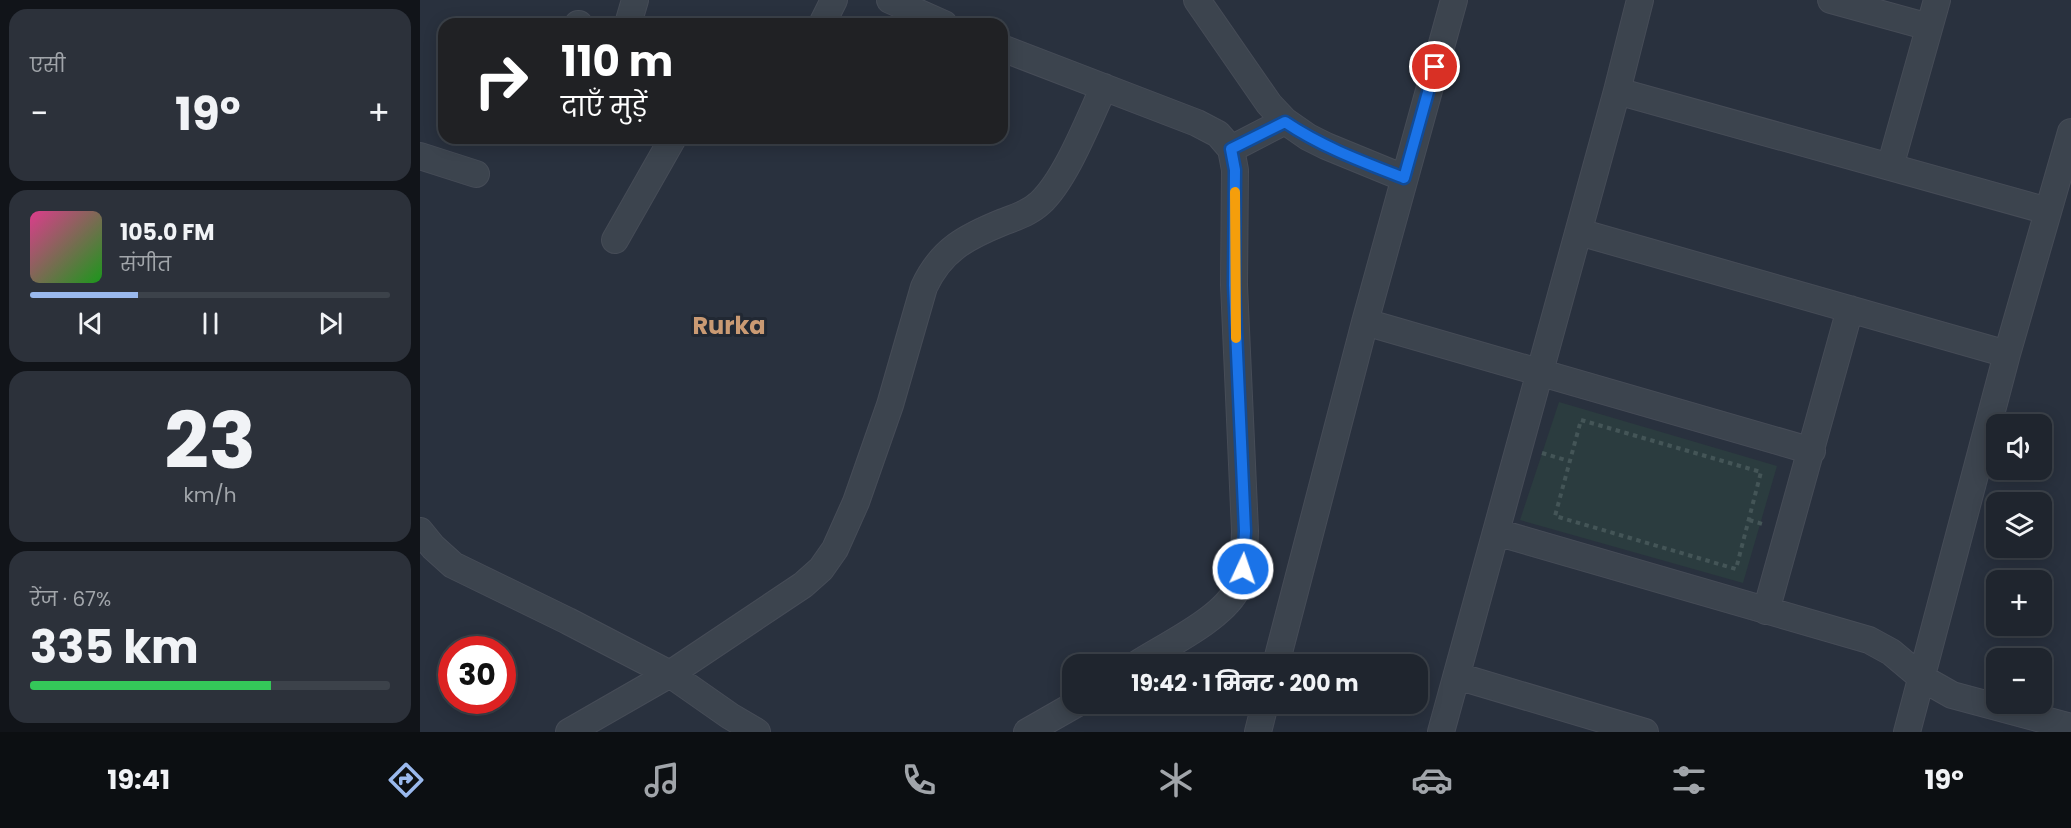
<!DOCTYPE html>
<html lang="hi">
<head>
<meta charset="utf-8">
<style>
  body { margin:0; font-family:Poppins,"Noto Sans Devanagari",sans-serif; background:#2c313a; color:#f1f3f6; height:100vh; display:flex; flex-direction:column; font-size:22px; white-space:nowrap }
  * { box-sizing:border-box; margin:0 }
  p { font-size:20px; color:#a1a5aa }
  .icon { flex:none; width:33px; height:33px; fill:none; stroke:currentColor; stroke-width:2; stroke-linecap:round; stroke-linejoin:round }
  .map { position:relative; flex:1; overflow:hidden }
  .side { display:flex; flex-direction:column; gap:9px; padding:9px; background:#111419; width:420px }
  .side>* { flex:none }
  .guide { position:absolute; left:18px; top:18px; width:570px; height:126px; border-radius:18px; box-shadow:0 3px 15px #0003,0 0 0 2px #3c424a; background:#202124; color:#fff; overflow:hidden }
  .controls { position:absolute; left:1566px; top:414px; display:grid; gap:12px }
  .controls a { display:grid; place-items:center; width:66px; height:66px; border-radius:12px; background:#1f252e; box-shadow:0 3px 15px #0003,0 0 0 2px #3c424a; font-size:30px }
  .speed { position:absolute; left:18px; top:636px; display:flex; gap:12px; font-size:30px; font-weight:700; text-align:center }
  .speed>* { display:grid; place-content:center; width:78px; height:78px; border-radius:50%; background:#1f252e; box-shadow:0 3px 15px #0003,0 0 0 2px #3c424a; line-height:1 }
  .speed .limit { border:9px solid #d22; background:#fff; color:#111 }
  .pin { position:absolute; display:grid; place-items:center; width:51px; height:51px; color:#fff; margin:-26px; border:3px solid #fff; border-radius:50%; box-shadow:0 2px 6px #0007 }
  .me { position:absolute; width:66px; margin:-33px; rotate:3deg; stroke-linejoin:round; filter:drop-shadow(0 0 4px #0008) }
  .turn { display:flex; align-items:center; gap:21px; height:126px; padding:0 24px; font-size:27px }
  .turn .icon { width:78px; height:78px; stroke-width:2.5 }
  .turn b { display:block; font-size:42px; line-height:51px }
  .big { font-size:45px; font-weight:700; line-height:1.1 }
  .side .tile { flex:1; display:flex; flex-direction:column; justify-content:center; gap:9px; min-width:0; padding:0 21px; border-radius:18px; background:#2c313a }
  .side .dial { align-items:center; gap:0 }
  .dial b { font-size:78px; line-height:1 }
  .song { display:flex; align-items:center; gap:18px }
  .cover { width:72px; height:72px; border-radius:9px; background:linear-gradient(135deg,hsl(330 70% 55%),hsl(120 70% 35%)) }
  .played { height:6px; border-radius:3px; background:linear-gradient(90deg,#9ab9ed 30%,#3c424a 30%) }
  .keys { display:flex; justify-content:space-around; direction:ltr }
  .heat { display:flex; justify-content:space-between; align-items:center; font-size:33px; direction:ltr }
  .charge { height:9px; border-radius:4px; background:linear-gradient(90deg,#34c759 67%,#3c424a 0) }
  .trip { position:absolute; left:642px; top:654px; width:366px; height:60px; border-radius:18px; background:#1f252e; box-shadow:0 3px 15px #0003,0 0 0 2px #3c424a; font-weight:700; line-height:60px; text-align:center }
  .dock { display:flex; height:96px; justify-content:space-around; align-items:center; background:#0c0f12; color:#a1a5aa }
  .dock .icon { width:42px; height:42px }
  .dock .active { color:#9ab9ed }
  .dock b { font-size:27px; color:#f1f3f6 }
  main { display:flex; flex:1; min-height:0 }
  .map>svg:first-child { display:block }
  .green { fill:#2b3c3f }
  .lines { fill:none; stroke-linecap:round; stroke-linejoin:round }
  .minor-casing { stroke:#464c57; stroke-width:28 }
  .path { stroke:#445557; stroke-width:4; stroke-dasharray:4.5 4.5; stroke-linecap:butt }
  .minor { stroke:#3c444e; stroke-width:26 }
  .route-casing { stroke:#114b97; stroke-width:15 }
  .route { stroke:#1a73e8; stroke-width:10 }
  .slow { stroke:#f59e0b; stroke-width:10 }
  .labels { text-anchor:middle; stroke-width:6; stroke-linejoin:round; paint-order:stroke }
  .quarter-label { font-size:24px; font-weight:bold; fill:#ca9a73; stroke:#212833 }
</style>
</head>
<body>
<main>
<section class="side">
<div class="tile"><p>एसी</p>
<div class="heat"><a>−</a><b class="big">19°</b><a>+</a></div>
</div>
<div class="tile">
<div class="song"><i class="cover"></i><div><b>105.0 FM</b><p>संगीत</p></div></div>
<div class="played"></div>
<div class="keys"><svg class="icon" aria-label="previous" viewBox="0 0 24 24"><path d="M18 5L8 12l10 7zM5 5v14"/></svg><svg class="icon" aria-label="pause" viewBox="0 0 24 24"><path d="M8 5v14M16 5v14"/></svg><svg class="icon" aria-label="next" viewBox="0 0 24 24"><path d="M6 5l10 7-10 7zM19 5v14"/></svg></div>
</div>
<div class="tile dial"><b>23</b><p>km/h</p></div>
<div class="tile"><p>रेंज · 67%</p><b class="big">335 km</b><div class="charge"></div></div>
</section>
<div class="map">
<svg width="1651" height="732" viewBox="0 0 1651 732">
  <rect width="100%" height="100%" fill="#29313e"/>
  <path class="green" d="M1139 402 1357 466 1323 583 1100 520Z"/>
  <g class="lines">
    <defs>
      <path id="minor" d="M470 0 524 24
        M777 0 849 104 865 121 888 137 906 146 984 178
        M1411 0 1509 27
        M158 24H159
        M208 24 215 0
        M402 24 414 0
        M582 48 777 123 798 134 811 149 815 170 814 285 825 531C824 551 826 573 816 591 800 620 745 646 717 664
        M1197 91 1628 211
        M811 149 865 121
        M0 156 56 174
        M1470 167 1517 0
        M1159 232 1587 354
        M195 240 253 138
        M945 322 1392 451
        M0 531 13 547 33 565 148 621 250 674 149 732
        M1076 532 1449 640 1471 652 1502 678 1532 695 1651 727
        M1346 611 1430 309
        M856 664 945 322 1034 0
        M1037 676 1225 732
        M337 732 310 716 250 674 383 585 401 569 415 549 436 502 470 405 504 287C521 250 546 237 583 222 596 217 609 213 620 203 646 179 668 121 684 87
        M607 732 656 704
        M838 732 845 704
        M1021 732 1197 91 1220 0
        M1487 732 1587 354 1651 132"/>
    </defs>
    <use href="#minor" class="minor-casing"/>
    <path class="path" d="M1161 420 1341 472 1316 569 1135 516Z
      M1122 453 1149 461
      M1329 520 1346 525"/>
    <use href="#minor" class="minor"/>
  </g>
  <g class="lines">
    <defs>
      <path id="route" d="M823 569 825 531 814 285 815 170 811 149 865 122C902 147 943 162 984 178L1015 67"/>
    </defs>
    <use href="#route" class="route-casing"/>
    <use href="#route" class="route"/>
    <path class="slow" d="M815 192 816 338"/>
  </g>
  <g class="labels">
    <g class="quarter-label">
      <text x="309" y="334">Rurka</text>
    </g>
  </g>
</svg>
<div class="controls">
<a><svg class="icon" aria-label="sound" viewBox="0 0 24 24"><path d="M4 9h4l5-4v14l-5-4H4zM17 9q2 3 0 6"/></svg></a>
<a><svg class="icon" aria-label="layers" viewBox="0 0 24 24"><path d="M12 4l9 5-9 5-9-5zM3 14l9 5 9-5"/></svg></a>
<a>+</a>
<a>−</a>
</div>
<div class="speed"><div class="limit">30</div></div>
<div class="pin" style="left:1015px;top:67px;background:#d93025"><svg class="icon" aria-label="arrive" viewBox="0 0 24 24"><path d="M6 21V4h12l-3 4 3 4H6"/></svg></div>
<svg class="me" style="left:823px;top:569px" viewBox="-20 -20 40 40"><circle r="17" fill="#1a73e8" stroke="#fff" stroke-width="3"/><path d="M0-11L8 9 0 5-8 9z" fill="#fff"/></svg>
<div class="trip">19:42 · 1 मिनट · 200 m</div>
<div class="guide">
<div class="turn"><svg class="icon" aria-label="right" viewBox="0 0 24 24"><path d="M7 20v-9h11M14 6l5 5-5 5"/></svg><div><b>110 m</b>दाएँ मुड़ें</div></div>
</div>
</div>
</main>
<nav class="dock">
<b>19:41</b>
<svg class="icon active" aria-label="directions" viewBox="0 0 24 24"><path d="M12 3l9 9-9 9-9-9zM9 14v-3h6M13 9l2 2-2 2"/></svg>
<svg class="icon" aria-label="music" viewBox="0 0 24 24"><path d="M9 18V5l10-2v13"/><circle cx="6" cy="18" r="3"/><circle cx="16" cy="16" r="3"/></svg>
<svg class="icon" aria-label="phone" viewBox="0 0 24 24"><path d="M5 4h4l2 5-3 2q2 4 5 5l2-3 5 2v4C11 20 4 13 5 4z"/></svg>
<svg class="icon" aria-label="climate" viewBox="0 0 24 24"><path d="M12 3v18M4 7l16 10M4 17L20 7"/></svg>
<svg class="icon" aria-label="car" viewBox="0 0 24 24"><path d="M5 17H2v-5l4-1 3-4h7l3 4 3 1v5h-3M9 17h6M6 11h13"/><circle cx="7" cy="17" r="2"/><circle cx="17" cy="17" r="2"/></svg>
<svg class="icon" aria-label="filters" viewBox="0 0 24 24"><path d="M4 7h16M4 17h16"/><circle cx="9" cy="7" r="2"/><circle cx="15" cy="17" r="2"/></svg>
<b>19°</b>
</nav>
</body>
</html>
